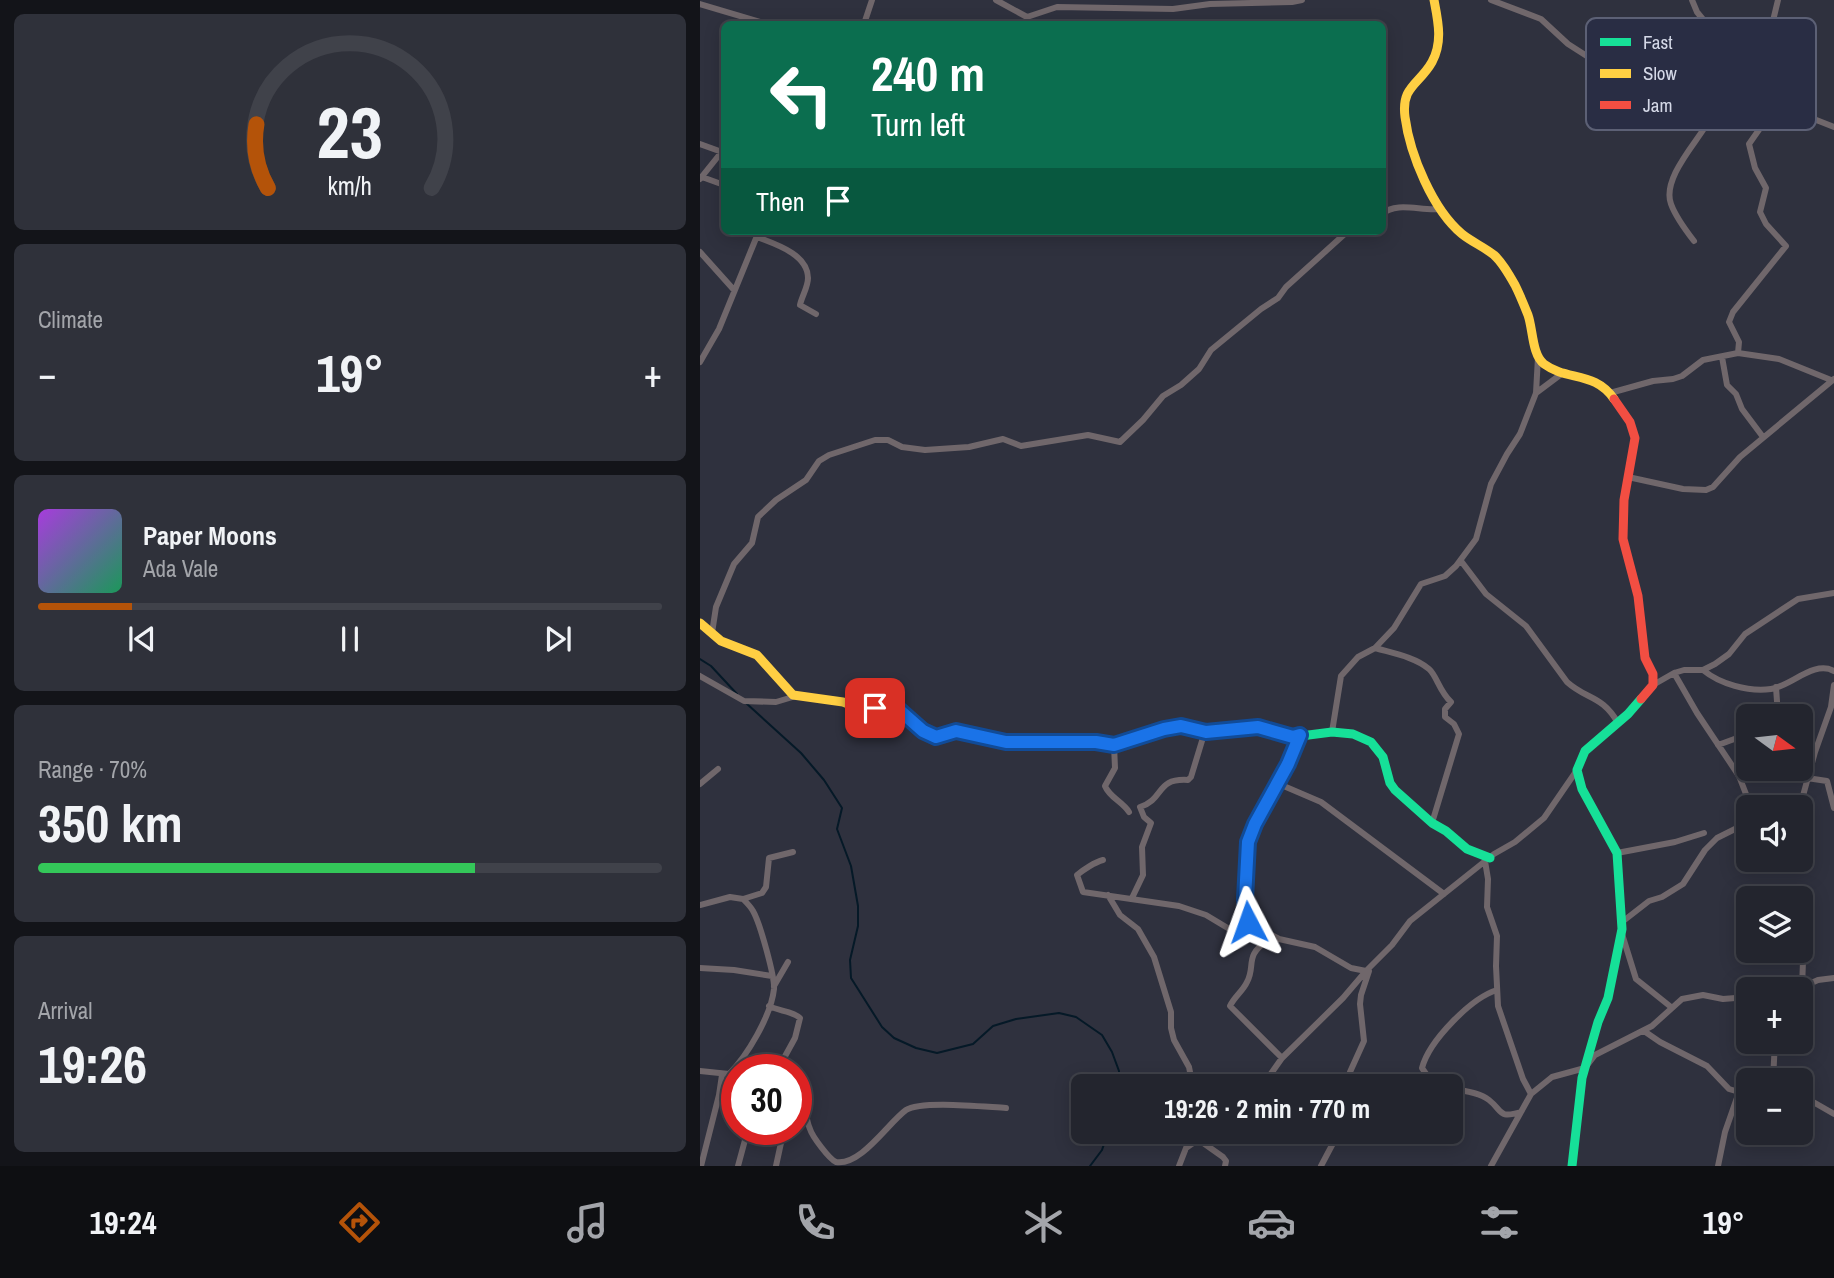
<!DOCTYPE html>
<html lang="en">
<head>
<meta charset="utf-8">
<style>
  body { margin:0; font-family:"Archivo Narrow",sans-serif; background:#2f313a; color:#f1f3f6; height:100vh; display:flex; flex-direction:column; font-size:26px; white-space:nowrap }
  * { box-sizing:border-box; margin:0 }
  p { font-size:23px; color:#a3a5aa }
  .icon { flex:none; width:38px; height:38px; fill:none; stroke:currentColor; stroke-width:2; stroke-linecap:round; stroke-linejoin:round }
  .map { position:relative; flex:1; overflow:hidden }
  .drawer { display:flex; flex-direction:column; gap:14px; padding:14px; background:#131419; width:700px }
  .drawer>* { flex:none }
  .hud { position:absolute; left:21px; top:21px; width:665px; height:214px; border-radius:10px; box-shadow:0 4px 18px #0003,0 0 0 2px #40424a; background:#0b6e4f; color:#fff; overflow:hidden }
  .needle { width:46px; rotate:105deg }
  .controls { position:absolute; left:1036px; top:704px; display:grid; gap:14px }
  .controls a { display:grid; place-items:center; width:77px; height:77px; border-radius:10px; background:#23252e; box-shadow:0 4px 18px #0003,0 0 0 2px #40424a; font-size:35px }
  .speed { position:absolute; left:21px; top:1054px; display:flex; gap:14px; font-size:35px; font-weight:700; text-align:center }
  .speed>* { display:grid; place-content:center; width:91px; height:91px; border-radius:50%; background:#23252e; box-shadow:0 4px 18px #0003,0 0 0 2px #40424a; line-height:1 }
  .speed .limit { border:10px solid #d22; background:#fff; color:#111 }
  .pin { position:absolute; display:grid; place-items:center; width:60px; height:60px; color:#fff; margin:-30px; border-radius:14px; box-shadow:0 4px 10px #0006 }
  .me { position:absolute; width:77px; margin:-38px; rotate:356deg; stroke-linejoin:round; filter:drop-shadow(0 0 5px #0008) }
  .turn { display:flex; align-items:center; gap:24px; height:147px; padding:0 35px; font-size:32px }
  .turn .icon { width:91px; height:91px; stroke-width:2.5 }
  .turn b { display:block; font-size:49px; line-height:60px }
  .then { display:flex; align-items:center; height:66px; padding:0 35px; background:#0003; gap:14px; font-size:26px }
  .big { font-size:52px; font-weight:700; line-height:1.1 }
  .drawer .widget { flex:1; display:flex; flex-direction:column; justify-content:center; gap:10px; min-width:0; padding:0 24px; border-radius:10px; background:#2f313a }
  .drawer .dial { align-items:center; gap:0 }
  .dial svg { height:182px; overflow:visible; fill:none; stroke:#40424a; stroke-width:7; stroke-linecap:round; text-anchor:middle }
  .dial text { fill:#f1f3f6; stroke:none }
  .song { display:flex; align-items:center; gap:21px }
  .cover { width:84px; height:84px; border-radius:10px; background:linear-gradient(135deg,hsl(280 70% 55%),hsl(150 70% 35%)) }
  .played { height:7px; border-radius:4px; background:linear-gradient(90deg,#b45309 15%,#40424a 15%) }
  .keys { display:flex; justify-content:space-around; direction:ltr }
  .heat { display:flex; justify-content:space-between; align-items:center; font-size:38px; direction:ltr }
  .charge { height:10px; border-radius:5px; background:linear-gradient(90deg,#34c759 70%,#40424a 0) }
  .trip { position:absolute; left:371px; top:1074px; width:392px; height:70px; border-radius:10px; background:#23252e; box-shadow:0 4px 18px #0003,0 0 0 2px #40424a; font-weight:700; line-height:70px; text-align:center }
  .menu { display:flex; height:112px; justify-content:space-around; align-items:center; background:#0e0f12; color:#a3a5aa }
  .menu .icon { width:49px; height:49px }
  .menu .active { color:#b45309 }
  .menu b { font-size:32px; color:#f1f3f6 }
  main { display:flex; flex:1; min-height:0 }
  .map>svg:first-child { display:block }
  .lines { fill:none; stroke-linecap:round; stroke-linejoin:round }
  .stream { stroke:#051927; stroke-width:2 }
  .street { stroke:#70676b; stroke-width:6 }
  .fast { stroke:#16e098; stroke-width:9 }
  .slow { stroke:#ffcf43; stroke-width:9 }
  .jam { stroke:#f24e42; stroke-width:9 }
  .route-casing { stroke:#114b97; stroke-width:18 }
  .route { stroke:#1a73e8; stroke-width:12 }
  .key { fill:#292d44; stroke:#5c6075; stroke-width:2 }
  .key-label { font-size:19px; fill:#d4d8e7 }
</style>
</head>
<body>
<main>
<section class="drawer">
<div class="widget dial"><svg viewBox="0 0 100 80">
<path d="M14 69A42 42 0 1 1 86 69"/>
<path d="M14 69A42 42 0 0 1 9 41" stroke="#b45309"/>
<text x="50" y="56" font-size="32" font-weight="700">23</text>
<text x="50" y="72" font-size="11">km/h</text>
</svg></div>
<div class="widget"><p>Climate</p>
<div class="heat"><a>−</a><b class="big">19°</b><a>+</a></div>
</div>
<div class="widget">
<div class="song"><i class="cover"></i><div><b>Paper Moons</b><p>Ada Vale</p></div></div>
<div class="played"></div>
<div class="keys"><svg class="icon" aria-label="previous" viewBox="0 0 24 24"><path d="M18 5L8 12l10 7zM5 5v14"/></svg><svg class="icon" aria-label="pause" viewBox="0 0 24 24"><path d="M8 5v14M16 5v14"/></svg><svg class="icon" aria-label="next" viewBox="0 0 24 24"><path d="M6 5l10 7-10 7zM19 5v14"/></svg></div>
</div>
<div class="widget"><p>Range · 70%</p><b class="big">350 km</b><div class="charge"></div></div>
<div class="widget"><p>Arrival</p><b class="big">19:26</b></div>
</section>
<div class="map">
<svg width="1134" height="1166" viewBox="0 0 1134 1166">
  <rect width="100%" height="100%" fill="#2f313e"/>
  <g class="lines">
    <path class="stream" d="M0 659 11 666 37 694
      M46 703 101 753 124 780 142 808 137 829 151 866 158 906V926L150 960 151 978 182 1027 194 1038 216 1048 237 1053 273 1044 293 1026 316 1019 359 1013 376 1017 402 1035 412 1052 419 1071 420 1087
      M390 1166 402 1150 408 1132"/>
    <path class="street" d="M296 0 327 17 357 7 473 9 510 4 592 2 602 0
      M791 0 841 19 868 44 918 76 967 88 1053 95 1134 127
      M992 0 997 12 1019 39 1056 44
      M0 4 67 24
      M164 24 172 0
      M1053 95 1049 63 1052 52 1056 44 1071 29 1078 0
      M0 144 22 152
      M2 177 24 185
      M0 179 24 149
      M682 214C697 201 720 211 739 209
      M57 237C75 244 108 254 108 278 108 287 102 296 100 305L116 314
      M994 241C987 232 975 215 971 204 962 180 994 145 1005 127 1012 116 1017 104 1022 93
      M0 252 34 290
      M1038 353 1039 342 1029 322 1033 312 1086 246 1066 224 1060 212 1066 188 1055 168 1049 144 1077 104
      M1022 357 1027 385 1036 394 1042 409 1063 437
      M0 362 19 329 59 231
      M836 393 864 372
      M910 393 953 381 973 379 982 376 1003 360 1038 353 1079 359 1131 380
      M928 477 983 489 1006 490 1013 487 1040 457 1134 379
      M761 561 786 594 826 626 867 682C887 700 902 695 918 723
      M12 633 16 607 34 564 52 543 58 517 76 500 106 480 119 461 129 455 175 440H188L202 447 225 450 269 447 303 439 321 446 388 435 420 442 443 420 463 396 481 385 499 369 511 350 561 309 578 298 586 287 648 231
      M675 648C692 653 715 657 729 669 737 676 739 691 751 702L745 709V717L754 724 759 734 732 823
      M1003 670C1020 684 1048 692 1071 689 1091 686 1114 660 1134 671
      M974 673 997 713 1039 776 1051 807
      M0 676 44 701 76 702 96 696
      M953 685 974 673 984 670H1003L1015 664 1029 654 1045 634 1098 599 1134 593
      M1076 687 1078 716
      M632 732 641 676 658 657 675 648 694 628 721 584 745 576 756 566 776 539 791 484 807 454 820 434 836 393 838 357
      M414 745 415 768 405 786C410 798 422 801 429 812
      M1018 745 1048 734
      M1100 768 1107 779
      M1107 778 1127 781 1134 808
      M0 784 18 769
      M579 784 621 802 744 894
      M1049 798 1089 805 1101 803 1115 752 1131 707 1134 685
      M917 853 975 842 1004 833
      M403 860C395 862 383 870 377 875L383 892 479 906 506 915 531 930 560 940 579 939 615 947 651 968 666 971 692 945 710 921 794 854 815 842 844 818 877 770
      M785 861 788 879 787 907 797 936 796 966 798 1006 823 1079 831 1094
      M408 895 420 915 438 929 454 957 471 1012V1028L474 1040 489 1067 493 1087
      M432 898 443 875 442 847 451 823 444 817 440 807C465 799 455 778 488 780L491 777 505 731
      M43 899 62 893 66 887 69 858 93 852
      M0 905 30 897 43 899C47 903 51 907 53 911 60 923 75 977 74 989 71 1016 47 1056 29 1074
      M922 922 949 901 962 897 983 884 1005 850 1017 838 1045 824 1048 820
      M922 934 936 979 971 1007
      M579 939 548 922 545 899 548 842 555 824 588 764 600 735
      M567 941C544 956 556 966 547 982 543 991 534 997 530 1006L582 1058
      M1101 946 1103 961 1102 988
      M0 968 34 970 72 976
      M74 986 88 962
      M1098 989 1118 980 1134 978
      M69 1006C78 1011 93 1011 100 1018L95 1038 78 1069
      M944 1031 960 1042 1007 1066 1029 1089 1039 1092 1048 1089
      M0 1071 29 1074 37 1078
      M1073 1080 1075 1041
      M553 1087 570 1075 582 1058 643 998 666 971
      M650 1087V1072L664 1041 660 1004 661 995 669 971
      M735 1087 722 1068C729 1041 771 998 797 990
      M751 1089C761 1090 780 1093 789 1100 803 1111 798 1119 821 1112
      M1101 1095 1134 1114
      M96 1102C108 1108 105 1118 110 1129 112 1136 129 1159 136 1162 161 1166 188 1123 206 1110 221 1100 286 1107 306 1108
      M499 1140 523 1157 526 1161 525 1166
      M1 1166 19 1095 22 1075
      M38 1166 48 1129
      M76 1166 84 1129
      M479 1166 486 1148 503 1136V1132
      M621 1166 639 1132
      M791 1166 831 1094 852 1077 885 1068 895 1055 952 1026 982 999 1003 995 1023 999 1048 997
      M1018 1166 1025 1132 1039 1092"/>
    <path class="fast" d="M439 737 481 726 506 732 558 727 593 737 632 732 653 734 671 742 683 757 690 783 695 790 732 823 746 831 767 849 790 858
      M872 1166 882 1078 898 1022 908 998 922 929 917 853 882 789 877 770 885 751 928 714 941 699"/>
    <path class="slow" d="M734 0C738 21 743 42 732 62 719 85 701 86 705 117 710 155 733 210 762 234 772 242 784 247 794 255 802 262 810 276 815 285 820 295 824 305 828 315 833 329 832 355 844 364 867 381 895 371 914 399
      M0 623 21 641 57 655 93 695 143 702 166 711 197 708 223 731 236 737 256 731 306 742H396L414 745 439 737"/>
    <path class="jam" d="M914 399 930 422 935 438 924 500 923 539 938 596 945 658 953 674V685L941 699"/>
  </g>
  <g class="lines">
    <defs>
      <path id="route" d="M175 708H197L223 731 236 737 256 731 306 742H396L414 745 464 729 481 726 506 732 558 727 593 737 600 735 588 764 555 824 548 842 545 899 548 922"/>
    </defs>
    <use href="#route" class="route-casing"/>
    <use href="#route" class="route"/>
  </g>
  <rect x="886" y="18" width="230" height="112" rx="10" class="key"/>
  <rect x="900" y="38" width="31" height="8" fill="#16e098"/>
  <rect x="900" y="69" width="31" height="9" fill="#ffcf43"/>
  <rect x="900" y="101" width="31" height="8" fill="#f24e42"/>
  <g class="key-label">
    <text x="943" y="49">Fast</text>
    <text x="943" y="80">Slow</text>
    <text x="943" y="112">Jam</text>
  </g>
</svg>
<div class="controls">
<a><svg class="needle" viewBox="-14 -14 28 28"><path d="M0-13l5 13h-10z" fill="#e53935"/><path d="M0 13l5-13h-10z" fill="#a3a5aa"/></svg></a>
<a><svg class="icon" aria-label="sound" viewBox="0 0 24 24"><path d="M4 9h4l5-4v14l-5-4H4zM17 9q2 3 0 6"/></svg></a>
<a><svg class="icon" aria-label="layers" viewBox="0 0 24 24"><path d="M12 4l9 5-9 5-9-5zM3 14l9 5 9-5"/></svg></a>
<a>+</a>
<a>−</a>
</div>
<div class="speed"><div class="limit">30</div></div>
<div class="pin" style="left:175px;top:708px;background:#d93025"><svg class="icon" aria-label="arrive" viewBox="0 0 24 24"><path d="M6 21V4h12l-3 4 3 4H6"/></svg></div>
<svg class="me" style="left:548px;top:922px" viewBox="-20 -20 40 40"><path d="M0-17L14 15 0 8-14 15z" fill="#1a73e8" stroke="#fff" stroke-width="4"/></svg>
<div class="trip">19:26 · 2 min · 770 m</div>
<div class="hud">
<div class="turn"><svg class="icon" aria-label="left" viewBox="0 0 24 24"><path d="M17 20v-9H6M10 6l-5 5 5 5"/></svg><div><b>240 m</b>Turn left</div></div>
<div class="then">Then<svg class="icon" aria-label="arrive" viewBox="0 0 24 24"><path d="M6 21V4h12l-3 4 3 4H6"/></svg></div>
</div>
</div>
</main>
<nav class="menu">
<b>19:24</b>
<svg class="icon active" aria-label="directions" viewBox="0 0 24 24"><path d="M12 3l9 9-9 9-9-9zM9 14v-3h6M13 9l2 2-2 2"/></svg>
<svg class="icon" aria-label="music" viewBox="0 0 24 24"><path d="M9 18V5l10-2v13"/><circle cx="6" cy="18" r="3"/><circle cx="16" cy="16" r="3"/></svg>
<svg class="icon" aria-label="phone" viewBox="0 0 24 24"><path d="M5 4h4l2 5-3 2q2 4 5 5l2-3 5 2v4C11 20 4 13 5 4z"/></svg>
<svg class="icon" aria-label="climate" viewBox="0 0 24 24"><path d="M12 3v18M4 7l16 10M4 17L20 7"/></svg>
<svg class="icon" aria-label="car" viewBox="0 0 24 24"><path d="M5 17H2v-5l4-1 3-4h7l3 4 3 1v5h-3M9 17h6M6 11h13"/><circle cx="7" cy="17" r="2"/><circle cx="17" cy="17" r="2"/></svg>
<svg class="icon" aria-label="filters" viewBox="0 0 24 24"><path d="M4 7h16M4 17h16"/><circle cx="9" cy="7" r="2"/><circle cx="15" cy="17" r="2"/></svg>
<b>19°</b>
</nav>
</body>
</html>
